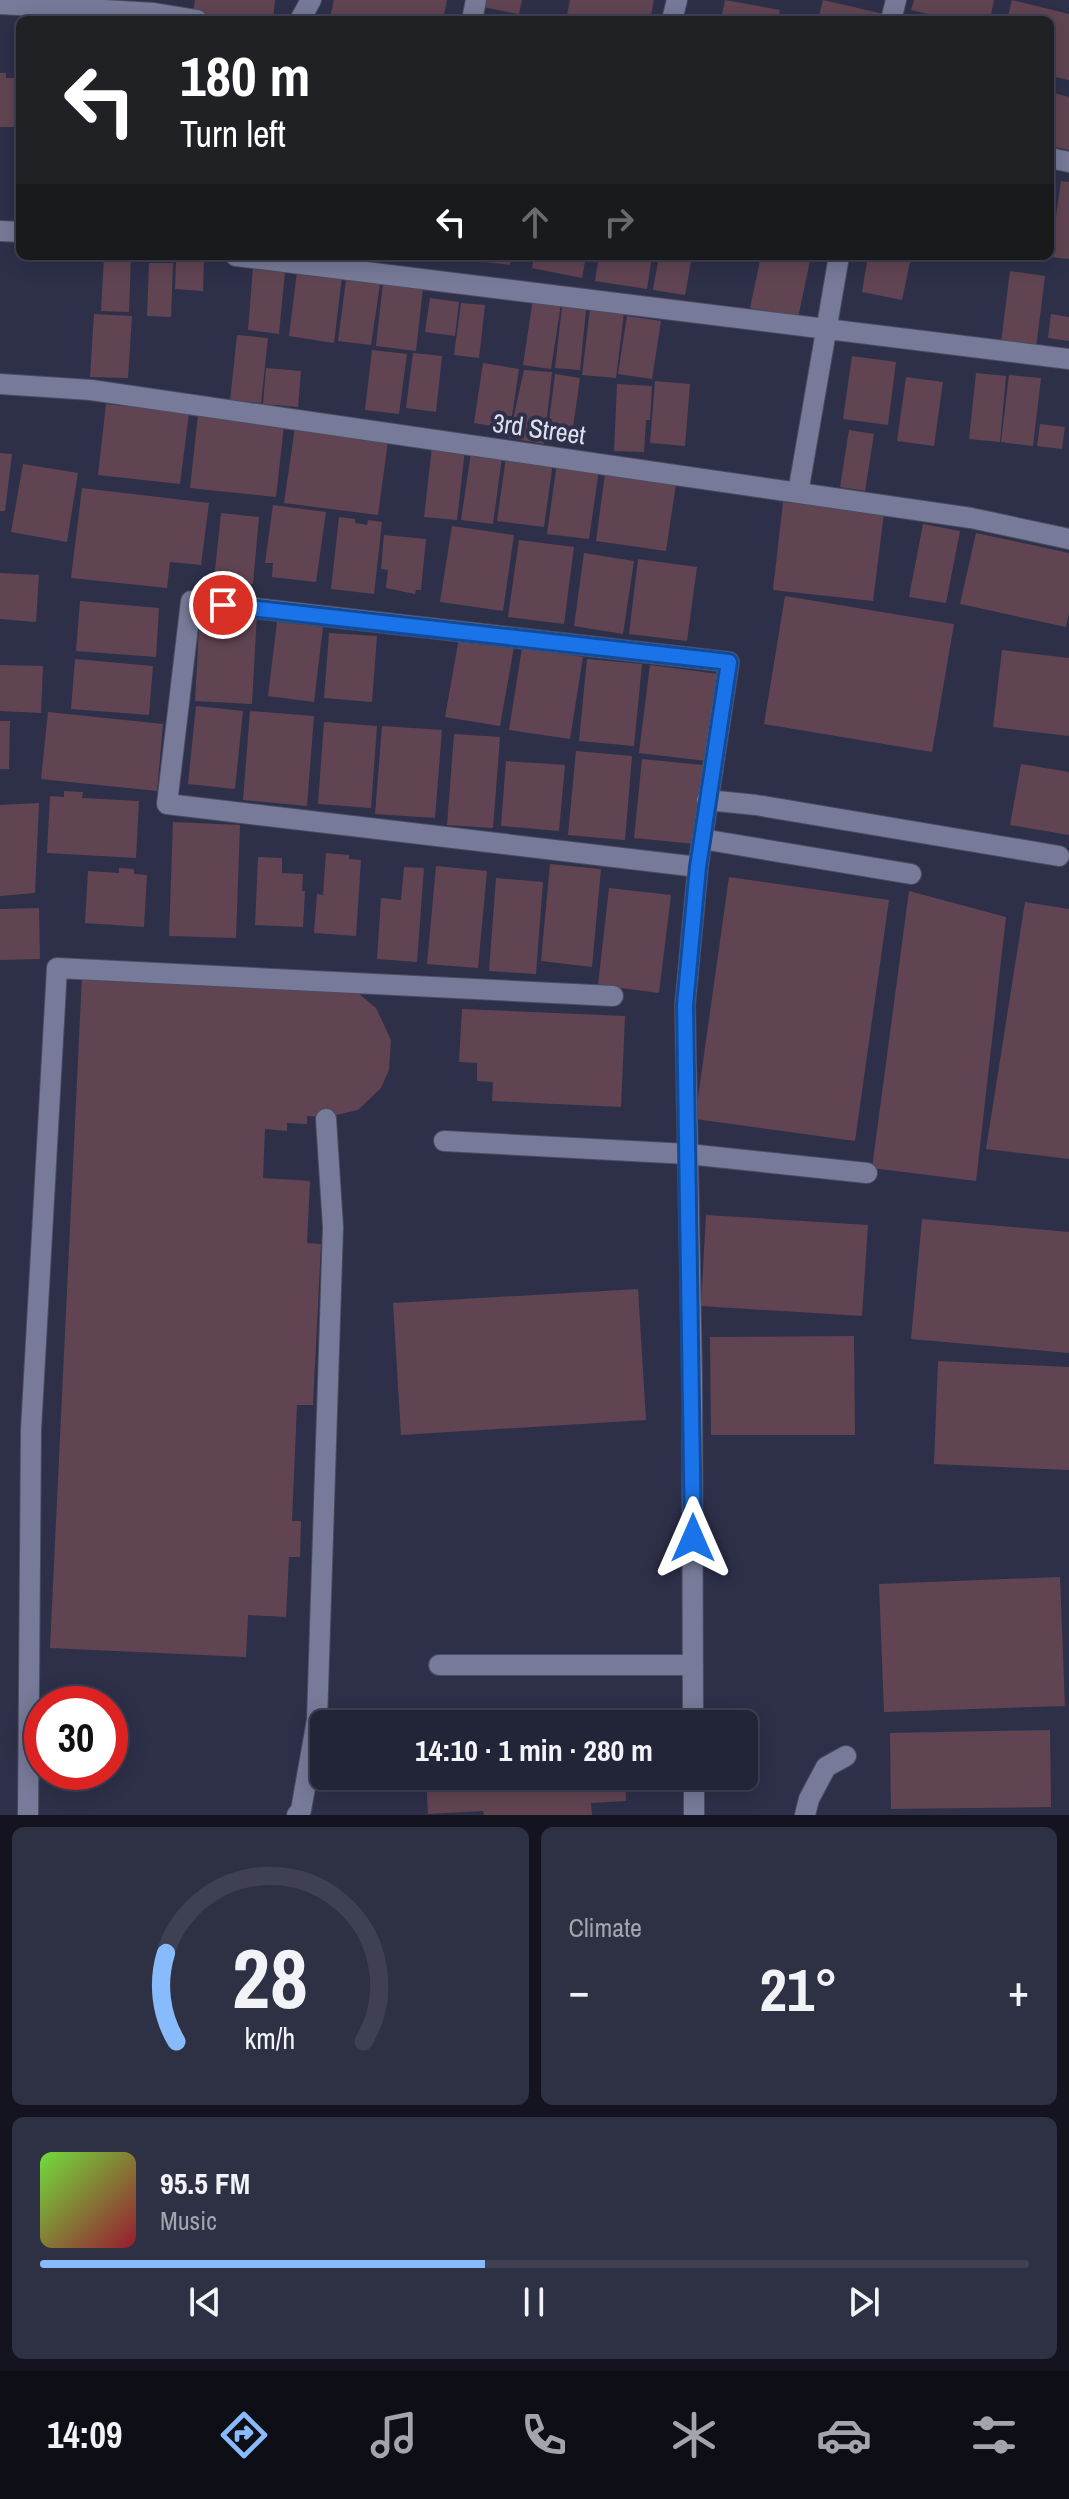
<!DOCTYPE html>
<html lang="en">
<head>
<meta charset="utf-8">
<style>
  body { margin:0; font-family:"Archivo Narrow",sans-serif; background:#2e3043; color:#f1f3f6; height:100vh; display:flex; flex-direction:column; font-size:30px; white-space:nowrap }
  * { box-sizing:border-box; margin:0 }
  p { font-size:26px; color:#a2a4ae }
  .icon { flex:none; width:44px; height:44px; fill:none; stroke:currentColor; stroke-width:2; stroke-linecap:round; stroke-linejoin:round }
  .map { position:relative; height:1815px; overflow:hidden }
  .sheet { display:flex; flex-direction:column; gap:12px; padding:12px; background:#13141f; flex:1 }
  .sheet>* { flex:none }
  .banner { position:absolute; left:16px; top:16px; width:1038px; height:244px; border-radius:12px; box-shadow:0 4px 20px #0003,0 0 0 2px #3f4153; background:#202124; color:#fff; overflow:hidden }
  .speed { position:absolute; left:24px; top:1686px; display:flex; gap:16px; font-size:40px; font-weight:700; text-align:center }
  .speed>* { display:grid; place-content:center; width:104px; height:104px; border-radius:50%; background:#222438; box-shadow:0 4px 20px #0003,0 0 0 2px #3f4153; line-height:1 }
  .speed .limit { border:12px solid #d22; background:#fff; color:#111 }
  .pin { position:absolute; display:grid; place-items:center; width:68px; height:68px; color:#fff; margin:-34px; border:4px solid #fff; border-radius:50%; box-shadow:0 2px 8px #0007 }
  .me { position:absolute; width:88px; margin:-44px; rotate:0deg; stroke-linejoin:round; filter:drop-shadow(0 0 6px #0008) }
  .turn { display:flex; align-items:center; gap:28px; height:168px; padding:0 32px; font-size:36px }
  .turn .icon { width:104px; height:104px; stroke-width:2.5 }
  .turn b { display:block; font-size:56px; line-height:68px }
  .lanes { display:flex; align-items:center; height:76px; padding:0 32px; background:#0003; justify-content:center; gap:40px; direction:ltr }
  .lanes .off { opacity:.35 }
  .big { font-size:60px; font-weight:800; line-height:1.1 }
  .sheet .widget { flex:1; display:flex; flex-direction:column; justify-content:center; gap:12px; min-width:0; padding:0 28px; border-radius:12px; background:#2e3043 }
  .sheet .dial { align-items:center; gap:0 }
  .dial svg { height:208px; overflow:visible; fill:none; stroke:#3f4153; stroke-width:7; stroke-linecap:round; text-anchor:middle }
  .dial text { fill:#f1f3f6; stroke:none }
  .song { display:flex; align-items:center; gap:24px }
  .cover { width:96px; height:96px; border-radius:12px; background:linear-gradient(135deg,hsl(100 70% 55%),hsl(350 70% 35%)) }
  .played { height:8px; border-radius:4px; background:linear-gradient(90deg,#87bbfb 45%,#3f4153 45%) }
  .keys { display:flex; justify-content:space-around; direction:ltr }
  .heat { display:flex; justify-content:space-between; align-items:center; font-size:44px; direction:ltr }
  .sheet .tiles { flex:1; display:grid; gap:12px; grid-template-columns:1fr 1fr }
  .widget:last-child { grid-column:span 2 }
  .trip { position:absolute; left:310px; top:1710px; width:448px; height:80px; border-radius:12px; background:#222438; box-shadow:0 4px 20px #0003,0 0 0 2px #3f4153; font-weight:800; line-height:80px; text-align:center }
  .tabs { display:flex; height:128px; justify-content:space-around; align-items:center; background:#0e0e16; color:#a2a4ae }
  .tabs .icon { width:56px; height:56px }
  .tabs .current { color:#87bbfb }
  .tabs b { font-size:36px; color:#f1f3f6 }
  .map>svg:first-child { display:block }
  .building { fill:#614452 }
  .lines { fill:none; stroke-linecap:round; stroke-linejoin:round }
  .minor-casing { stroke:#4a4c62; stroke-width:22 }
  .minor { stroke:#777b99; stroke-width:20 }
  .route-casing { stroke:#114b97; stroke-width:20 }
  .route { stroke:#1a73e8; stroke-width:14 }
  .labels { text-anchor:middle; stroke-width:8; stroke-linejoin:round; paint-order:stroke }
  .street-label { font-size:26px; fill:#dee1f2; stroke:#2e304a }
</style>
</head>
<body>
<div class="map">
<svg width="1069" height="1815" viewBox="0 0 1069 1815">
  <rect width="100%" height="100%" fill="#2e304a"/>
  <path class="building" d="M195 0H275L273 20H248L193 13Z
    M334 0H447L443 20H338L330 18Z
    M478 0H522L519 14 477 6Z
    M570 0H654L650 20H566Z
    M725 0 780 10 778 20 721 19Z
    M823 0 884 14 883 20H818Z
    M914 0H994L990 20H953L911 10Z
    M1012 0 1069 14V80L1050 76V20H1007Z
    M0 73H6V78H20V127H0Z
    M1050 92 1069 97V150L1050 146Z
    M1061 181 1069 182V259L1050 257Z
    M104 256H131L129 312 101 311Z
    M478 256H511L510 265 477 261Z
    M534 256H586L582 278 532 268Z
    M599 256H652L647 289 595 281Z
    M659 256H692L685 295 653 290Z
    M761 256H811L798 318 750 308Z
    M868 256 910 262 902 300 862 292Z
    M176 259 204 260 203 291 175 289Z
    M149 263H173L171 317 147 316Z
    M253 268 285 271 279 334 248 330Z
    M297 271 342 277 334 343 289 336Z
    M1010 271 1045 276 1036 348 1001 343Z
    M346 280 380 284 371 345 338 341Z
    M383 283 423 288 416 351 376 346Z
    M430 298 459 302 455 336 425 332Z
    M533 299 561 303 551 369 523 365Z
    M461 303 485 305 479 358 454 355Z
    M562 307 586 310 580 370 555 368Z
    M590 309 624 312 616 378 582 375Z
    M94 314 132 316 128 378 90 377Z
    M1051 314 1069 317V341L1048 338Z
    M627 316 661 321 652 379 618 374Z
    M237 335 268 338 261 403 230 400Z
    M372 350 407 354 399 414 365 410Z
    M413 353 442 356 436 412 406 408Z
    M852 356 896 362 888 425 843 419Z
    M483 363 519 369 510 429 474 423Z
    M266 368 301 371 298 407 263 404Z
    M524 370 552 372 544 444 509 438Z
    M976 373 1006 376 1000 442 969 439Z
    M555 374 580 378 571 442 547 438Z
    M1009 375 1041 378 1033 446 1001 442Z
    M906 377 943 382 934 446 897 441Z
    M655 381 690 384 685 446 650 443Z
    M617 384 652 386 650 420H646L644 452 614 451Z
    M106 404 189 413 180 484 98 475Z
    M198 415 284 425 276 497 190 488Z
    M1040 424 1065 427 1062 449 1037 446Z
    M295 427 388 441 378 515 284 503Z
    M849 430 874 434 865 491 840 487Z
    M432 447 465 450 457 520 424 517Z
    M0 453 12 454 5 511H0Z
    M471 453 502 457 493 524 461 520Z
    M506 457 553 462 544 527 497 521Z
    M557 463 599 470 589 539 547 534Z
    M23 464 78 473 67 542 11 532Z
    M605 474 676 484 666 551 596 541Z
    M82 488 209 503 201 565 170 562 167 588 71 578Z
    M783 502 884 513 873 601 773 590Z
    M273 505 326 512 316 582 272 577 273 563H265Z
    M221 513 259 517 253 584 214 580Z
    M339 517 355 519V523L367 525 368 520 382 522 374 594 331 589Z
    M923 524 960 531 946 603 909 597Z
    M452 526 514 535 503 611 440 602Z
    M976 533 1069 553V613L1066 627 960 604Z
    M384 535 426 539 421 590H416L415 594 386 588 388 570 381 569Z
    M519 540 574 547 564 624 508 617Z
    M584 553 634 561 623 634 574 626Z
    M638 559 697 567 687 641 629 634Z
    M0 573 39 575 36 622 0 619Z
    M785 596 954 624 932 752 764 724Z
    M80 601 159 608 156 657 76 651Z
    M200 609 257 613 252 704 195 701Z
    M277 622 323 627 314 702 268 696Z
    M329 633 377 636 372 702 324 698Z
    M459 638 514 647 500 726 445 717Z
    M522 648 583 657 570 739 509 730Z
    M1002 650 1069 658V736L993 727Z
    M75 659 153 666 149 715 71 709Z
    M587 659 642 664 634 746 579 741Z
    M0 665 43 666 41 713 0 711Z
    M650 665 718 674 707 761 639 753Z
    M196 706 243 711 235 789 188 784Z
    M250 711 314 716 307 806 243 800Z
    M48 712 163 724 157 791 41 779Z
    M0 721H10L9 769H0Z
    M324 722 377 726 371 808 318 804Z
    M382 726 442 730 435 818 375 814Z
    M454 734 500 737 493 828 447 825Z
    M576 751 632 756 625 840 568 835Z
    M642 759 703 765 695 844 634 838Z
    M506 761 565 765 559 831 501 826Z
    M1021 764 1069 772V835L1010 825Z
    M64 791 83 792 82 798 139 801 136 858 47 853 50 796 64 797Z
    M39 803 35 893 0 896V805Z
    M173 822 240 825 236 938 169 936Z
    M326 853 349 855V859L361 860 356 936 314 933 317 894 323 895Z
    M258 857 282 858V873L303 874 302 891H305L303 927 255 925Z
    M550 864 601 869 592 967 541 961Z
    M436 866 487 871 478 968 427 964Z
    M404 867 424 868 417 962 377 959 381 898 401 900Z
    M119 868 134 869V874L147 875 144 927 85 923 88 871 119 873Z
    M729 877 889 900 855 1141 695 1119Z
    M496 878 543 882 536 974 489 971Z
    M609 888 671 895 659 993 598 985Z
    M909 891 1006 917 976 1181 872 1168Z
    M1025 902 1069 909V1159L986 1149Z
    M39 908 40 959 0 960V909Z
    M82 976 353 989 376 1008 391 1040 389 1070 381 1088 358 1110 327 1117 307 1116V1124L287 1123V1131L265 1129 263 1178 310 1181 307 1243 321 1244 313 1405H297L292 1521H301L300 1557H289L286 1617 248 1615 246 1657 50 1648Z
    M462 1009 625 1016 621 1107 492 1101 493 1082 477 1081V1063L459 1062Z
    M706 1215 868 1225 862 1316 701 1306Z
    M922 1219 1069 1232V1353L911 1339Z
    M638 1289 646 1420 401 1435 393 1303Z
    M854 1336 855 1435H711L710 1337Z
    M938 1361 1069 1367V1470L934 1464Z
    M1060 1577 1065 1706 884 1712 879 1584Z
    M1050 1730 1051 1807 891 1809 890 1733Z
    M426 1776H625L626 1801 591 1803 592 1815H484L483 1811 428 1814Z"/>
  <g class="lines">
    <defs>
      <path id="minor" d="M0 4 154 13 197 20
        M300 20 311 0
        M472 20 476 0
        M672 20 677 0
        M891 20 896 0
        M1050 158 1069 162
        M0 231 20 232
        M236 256 1069 359
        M0 384 91 390 971 518 1069 539
        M798 493 839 256
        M707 800 756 805 1059 856
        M702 839 911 874
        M444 1141 688 1154 867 1173
        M439 1665H693
        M693 1724 692 1381 685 1005 698 867 729 662 191 601 167 804 698 867
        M694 1776V1815
        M28 1815 31 1430 57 968 613 996
        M297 1815 301 1810 317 1720 333 1227 326 1119
        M805 1815 809 1799 826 1767 846 1756"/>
    </defs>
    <use href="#minor" class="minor-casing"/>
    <use href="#minor" class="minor"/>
  </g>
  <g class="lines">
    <defs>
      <path id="route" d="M223 605 729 662 698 867 685 1005 693 1538"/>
    </defs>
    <use href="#route" class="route-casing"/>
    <use href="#route" class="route"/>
  </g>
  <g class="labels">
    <g class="street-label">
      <text transform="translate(539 429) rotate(8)" y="9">3rd Street</text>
    </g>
  </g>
</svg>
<div class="speed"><div class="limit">30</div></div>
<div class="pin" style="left:223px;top:605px;background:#d93025"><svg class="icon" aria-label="arrive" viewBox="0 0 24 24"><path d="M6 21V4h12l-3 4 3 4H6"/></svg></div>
<svg class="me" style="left:693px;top:1538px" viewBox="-20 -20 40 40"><path d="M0-17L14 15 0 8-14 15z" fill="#1a73e8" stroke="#fff" stroke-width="4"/></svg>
<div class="trip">14:10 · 1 min · 280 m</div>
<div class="banner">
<div class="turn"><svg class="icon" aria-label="left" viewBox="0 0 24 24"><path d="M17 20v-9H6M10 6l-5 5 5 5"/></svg><div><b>180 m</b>Turn left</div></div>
<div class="lanes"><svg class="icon" aria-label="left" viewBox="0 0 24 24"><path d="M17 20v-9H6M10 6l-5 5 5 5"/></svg><svg class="icon off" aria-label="ahead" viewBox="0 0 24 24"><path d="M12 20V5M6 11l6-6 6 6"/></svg><svg class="icon off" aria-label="right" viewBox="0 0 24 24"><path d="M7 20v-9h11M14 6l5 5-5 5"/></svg></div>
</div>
</div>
<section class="sheet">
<div class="tiles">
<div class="widget dial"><svg viewBox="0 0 100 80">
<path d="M14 69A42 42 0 1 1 86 69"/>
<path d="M14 69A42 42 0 0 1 10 35" stroke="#87bbfb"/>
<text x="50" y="56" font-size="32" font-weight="700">28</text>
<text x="50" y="72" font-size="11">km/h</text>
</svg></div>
<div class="widget"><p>Climate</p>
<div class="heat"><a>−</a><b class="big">21°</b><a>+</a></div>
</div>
<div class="widget">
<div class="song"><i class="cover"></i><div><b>95.5 FM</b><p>Music</p></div></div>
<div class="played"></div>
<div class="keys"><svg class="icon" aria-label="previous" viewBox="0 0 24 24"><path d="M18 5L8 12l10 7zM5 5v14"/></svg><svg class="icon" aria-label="pause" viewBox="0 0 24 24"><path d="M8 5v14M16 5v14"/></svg><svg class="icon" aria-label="next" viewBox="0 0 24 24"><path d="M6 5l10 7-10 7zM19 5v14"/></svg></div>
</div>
</div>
</section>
<nav class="tabs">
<b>14:09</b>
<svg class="icon current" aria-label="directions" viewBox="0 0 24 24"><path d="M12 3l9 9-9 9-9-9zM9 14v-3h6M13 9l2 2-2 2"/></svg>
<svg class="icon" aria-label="music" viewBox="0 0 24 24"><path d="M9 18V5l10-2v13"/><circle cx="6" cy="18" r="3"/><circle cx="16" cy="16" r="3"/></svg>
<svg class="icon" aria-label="phone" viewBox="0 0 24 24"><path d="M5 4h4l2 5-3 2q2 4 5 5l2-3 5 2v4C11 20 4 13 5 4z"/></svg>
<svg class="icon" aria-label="climate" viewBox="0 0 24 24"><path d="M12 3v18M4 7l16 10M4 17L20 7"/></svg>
<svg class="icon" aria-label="car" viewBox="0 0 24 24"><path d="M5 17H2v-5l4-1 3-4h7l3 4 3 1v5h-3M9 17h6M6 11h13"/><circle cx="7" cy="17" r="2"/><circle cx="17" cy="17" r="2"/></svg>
<svg class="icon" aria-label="filters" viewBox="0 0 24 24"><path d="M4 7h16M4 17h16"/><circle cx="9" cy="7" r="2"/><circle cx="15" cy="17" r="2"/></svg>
</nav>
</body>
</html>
